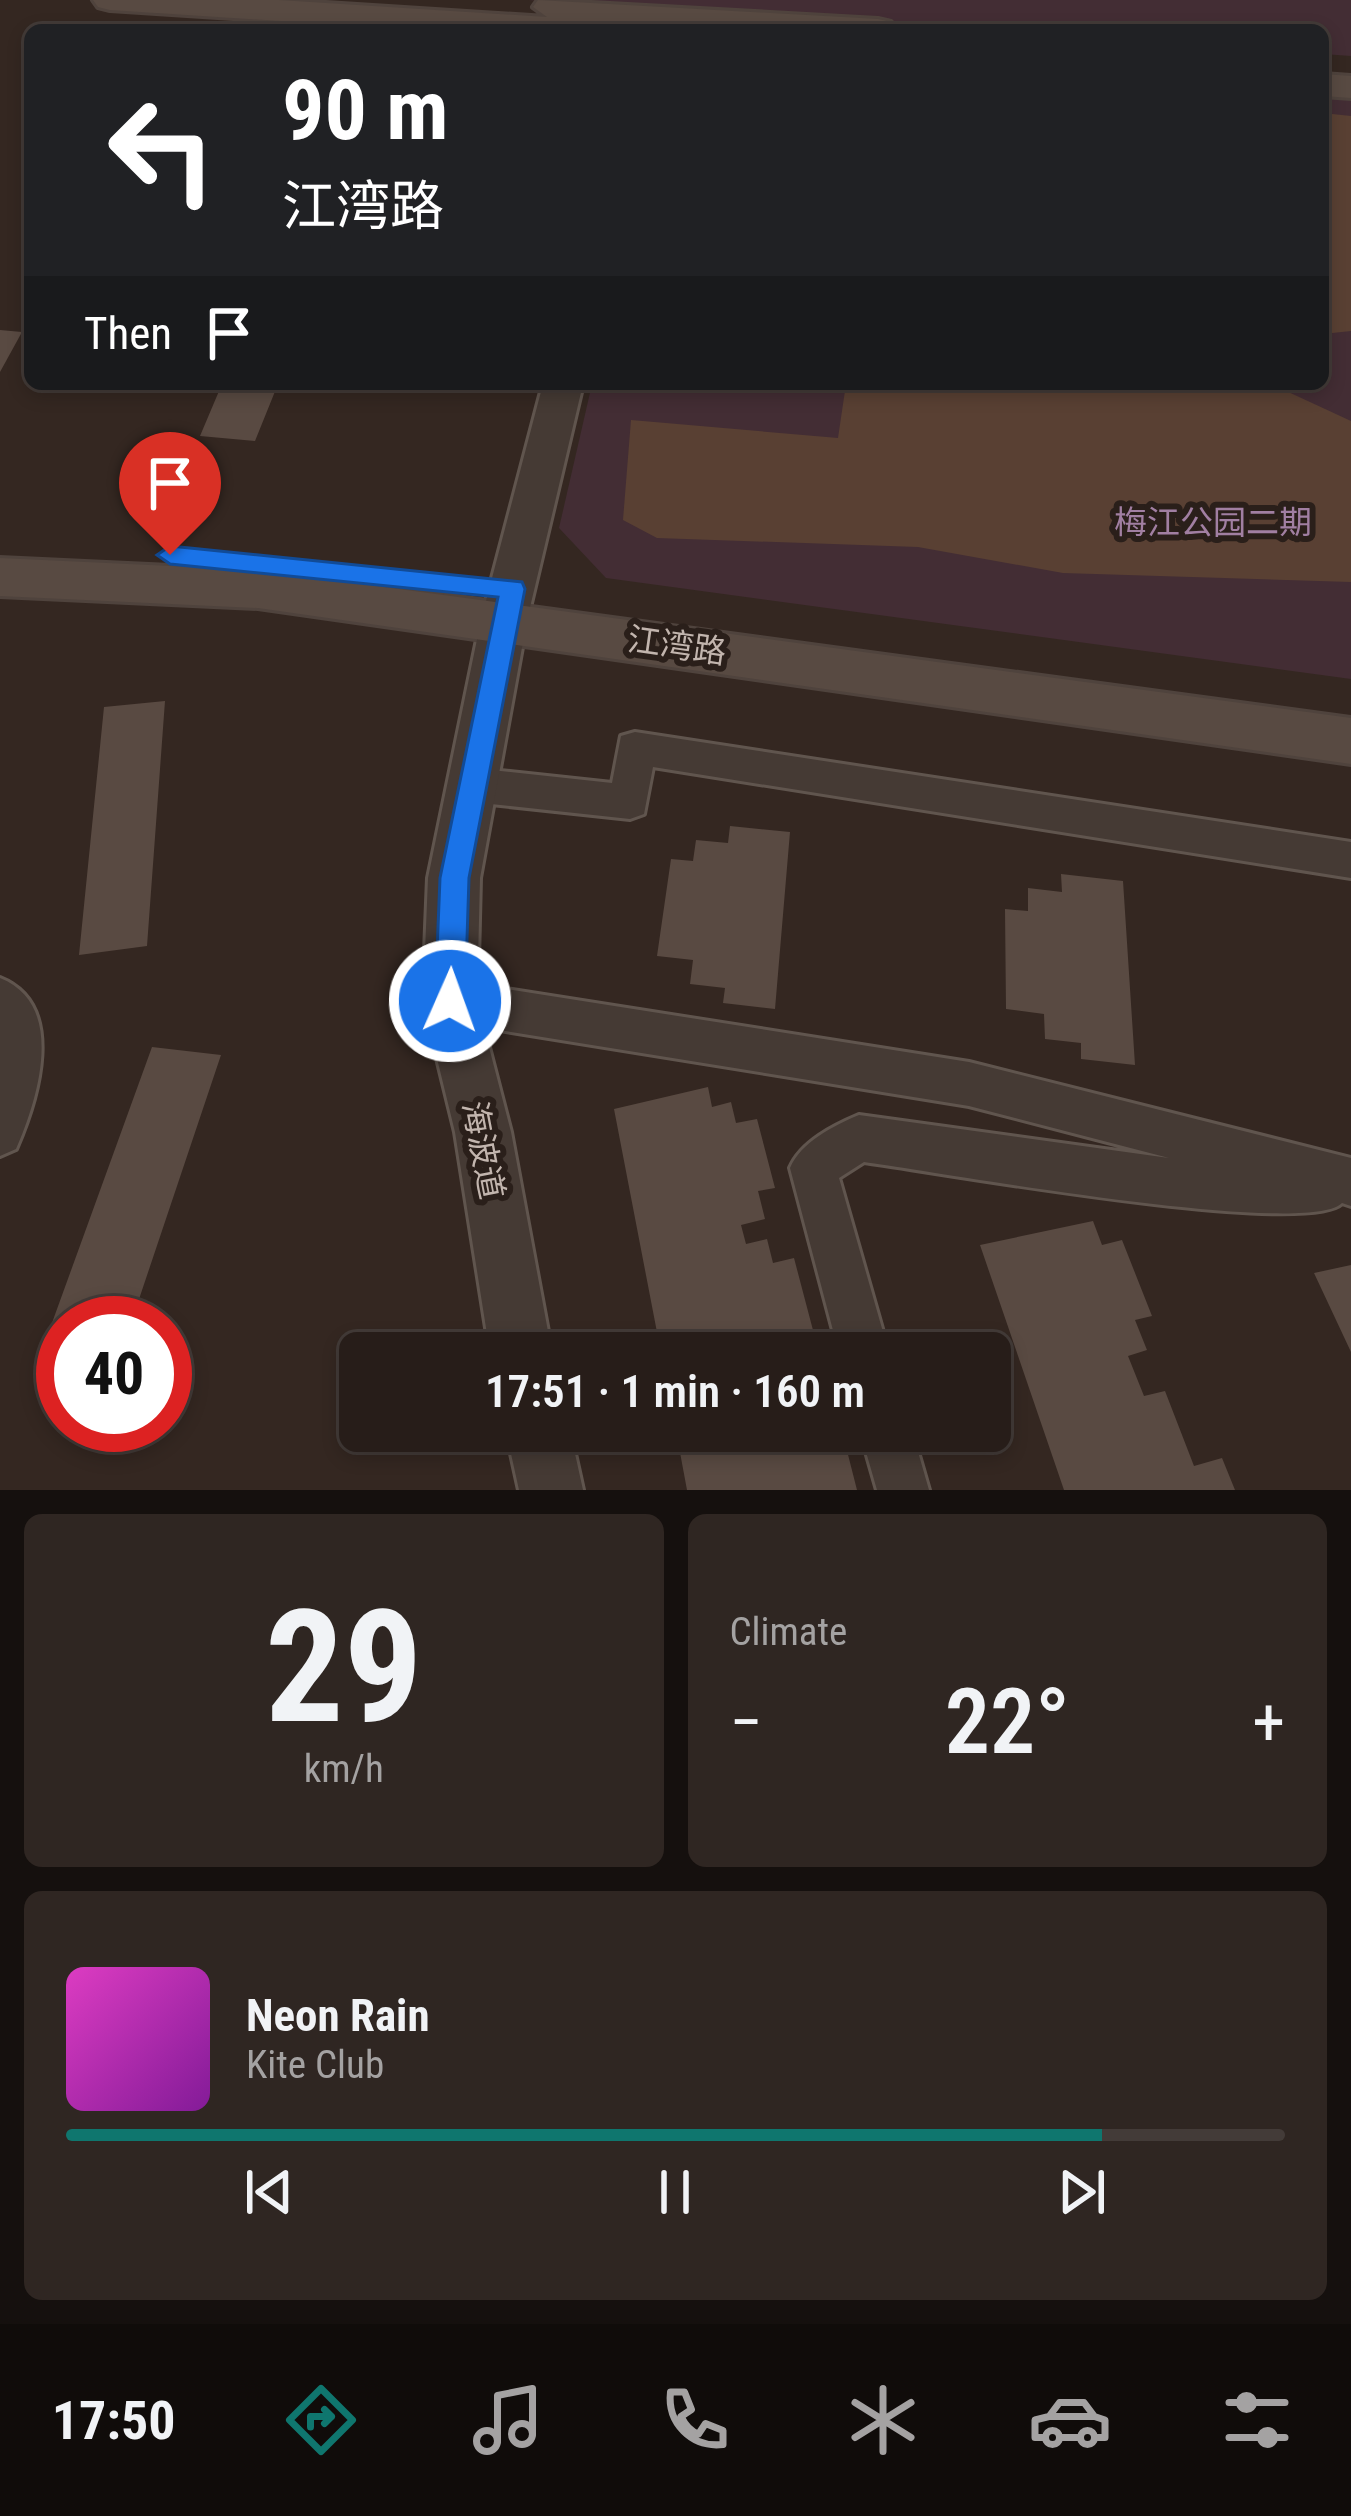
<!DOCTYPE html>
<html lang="en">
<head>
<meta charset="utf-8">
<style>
  body { margin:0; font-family:"Roboto Condensed","Noto Sans SC",sans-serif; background:#2f2622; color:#f1f3f6; height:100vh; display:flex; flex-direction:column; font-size:45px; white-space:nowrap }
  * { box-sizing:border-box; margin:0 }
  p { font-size:39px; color:#a4a2a2 }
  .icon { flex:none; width:66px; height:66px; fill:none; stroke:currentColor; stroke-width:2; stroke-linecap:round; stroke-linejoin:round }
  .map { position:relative; height:1490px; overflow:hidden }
  .drawer { display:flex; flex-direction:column; gap:24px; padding:24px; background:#15100e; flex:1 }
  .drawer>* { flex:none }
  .guide { position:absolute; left:24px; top:24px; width:1305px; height:366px; border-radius:18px; box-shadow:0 6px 18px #0003,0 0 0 3px #433b38; background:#202124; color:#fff; overflow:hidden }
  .speed { position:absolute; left:36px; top:1296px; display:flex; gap:24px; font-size:60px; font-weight:700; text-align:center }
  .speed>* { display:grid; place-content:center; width:156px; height:156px; border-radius:50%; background:#271d19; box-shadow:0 6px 18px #0003,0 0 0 3px #433b38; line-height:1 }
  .speed .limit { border:18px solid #d22; background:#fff; color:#111 }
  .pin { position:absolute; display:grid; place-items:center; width:102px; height:102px; color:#fff; margin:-123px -51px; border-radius:50% 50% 50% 0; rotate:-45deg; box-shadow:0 0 12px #0007 }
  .pin .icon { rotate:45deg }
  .me { position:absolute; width:132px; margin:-66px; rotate:2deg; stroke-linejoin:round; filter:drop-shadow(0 0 9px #0008) }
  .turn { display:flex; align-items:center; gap:42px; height:252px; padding:0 60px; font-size:54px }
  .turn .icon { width:156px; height:156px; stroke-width:2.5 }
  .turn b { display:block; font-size:84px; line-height:102px }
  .then { display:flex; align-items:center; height:114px; padding:0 60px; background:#0003; gap:24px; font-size:45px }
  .big { font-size:90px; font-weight:600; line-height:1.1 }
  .drawer .card { flex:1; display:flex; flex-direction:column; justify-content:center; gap:18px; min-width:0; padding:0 42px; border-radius:18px; background:#2f2622 }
  .drawer .dial { align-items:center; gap:0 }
  .dial b { font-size:156px; line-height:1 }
  .song { display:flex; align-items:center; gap:36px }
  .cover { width:144px; height:144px; border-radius:18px; background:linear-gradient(135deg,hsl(310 70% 55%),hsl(290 70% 35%)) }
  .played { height:12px; border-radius:6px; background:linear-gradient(90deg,#0f766e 85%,#433b38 85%) }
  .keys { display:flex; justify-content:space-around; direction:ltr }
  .heat { display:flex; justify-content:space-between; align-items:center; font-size:66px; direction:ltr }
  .drawer .tiles { flex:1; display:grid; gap:24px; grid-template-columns:1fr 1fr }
  .card:last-child { grid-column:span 2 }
  .trip { position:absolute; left:339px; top:1332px; width:672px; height:120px; border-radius:18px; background:#271d19; box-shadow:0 6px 18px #0003,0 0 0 3px #433b38; font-weight:600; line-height:120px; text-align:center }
  .menu { display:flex; height:192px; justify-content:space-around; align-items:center; background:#100c0a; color:#a4a2a2 }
  .menu .icon { width:84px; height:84px }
  .menu .active { color:#0f766e }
  .menu b { font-size:54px; color:#f1f3f6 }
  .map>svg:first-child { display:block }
  .green { fill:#432d34 }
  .water { fill:#594033 }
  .building { fill:#594a42 }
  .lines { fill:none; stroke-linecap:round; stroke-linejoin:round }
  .minor-casing { stroke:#60554e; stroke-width:6 }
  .tertiary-casing { stroke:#60554e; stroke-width:6 }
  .secondary-casing { stroke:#4f433d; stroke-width:6 }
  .minor { fill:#453a34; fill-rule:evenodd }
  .tertiary { fill:#453a34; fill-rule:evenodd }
  .secondary { fill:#584a42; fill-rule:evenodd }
  .route { fill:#1a73e8; stroke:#114b97; stroke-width:3 }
  .labels { text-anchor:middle; stroke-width:12; stroke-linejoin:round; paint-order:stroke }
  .park-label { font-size:33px; fill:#a17fa2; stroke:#2a1f1a }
  .street-label { font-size:33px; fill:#c2b5ae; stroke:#2a1f1a }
</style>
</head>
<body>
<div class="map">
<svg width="1351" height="1490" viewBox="0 0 1351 1490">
  <rect width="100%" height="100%" fill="#342721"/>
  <path class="green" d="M528 0H1351V56L1323 54V30H972Z
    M1323 89 1351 91V679L606 578 559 528 592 384H1323Z"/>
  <path class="water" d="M1323 113 1351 116V331L1323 334Z
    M846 384H1271L1351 421V582L1063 573 918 547 657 538 623 520 631 420 838 438Z"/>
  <path class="building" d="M0 330 22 332 0 372Z
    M222 384H278L255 441 200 436Z
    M165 701 147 946 79 955 104 707Z
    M730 826 790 832 775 1009 723 1003 725 988 690 984 693 960 657 956 671 859 693 861 696 840 728 843Z
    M1061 874 1123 881 1135 1065 1081 1059V1043L1045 1039 1044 1014 1006 1009 1005 909 1028 911V888L1062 892Z
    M152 1047 221 1055 131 1323H63V1370L36 1367Z
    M708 1087 712 1107 731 1102 736 1123 757 1119 775 1188 758 1191 765 1219 741 1225 746 1244 767 1239 773 1263 794 1258 814 1334 797 1338 801 1353H661L614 1109Z
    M1093 1221 1102 1245 1122 1240 1152 1316 1135 1320 1147 1350 1128 1356 1144 1396 1165 1391 1194 1466 1222 1458 1235 1490H1064L980 1245Z
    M1351 1265V1352L1314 1273Z
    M676 1431H842L857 1490H687Z"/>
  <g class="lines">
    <defs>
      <path id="minor" d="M635 732 1351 842V878L653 767 644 814 630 819 472 802 458 797 452 785 458 773 472 768 612 783 621 736Z
        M0 978C68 1005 37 1101 16 1149L0 1156Z
        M450 980 969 1062 1351 1158V1206L1342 1203C1308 1239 932 1171 864 1162L839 1178 889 1353H839L790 1168C801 1142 833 1126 859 1115L1169 1158 969 1106 450 1022 435 1016 428 1001 435 986Z
        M860 1431H912L929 1490H877Z"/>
      <path id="tertiary" d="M543 384H583L527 620 480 878 477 1001 511 1132 552 1353H490L455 1132 423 1001 428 878 481 620Z
        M506 1431H570L583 1490H519Z"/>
      <path id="secondary" d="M93 0H279L547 17 533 7 538 0 878 19 891 22 896 30H727L598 21 610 30H421L110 10 98 7Z
        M1323 74 1351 76V98L1323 96Z
        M0 558 258 570 1351 718V764L258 608 0 596Z"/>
    </defs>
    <use href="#minor" class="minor-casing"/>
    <use href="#tertiary" class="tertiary-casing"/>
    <use href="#secondary" class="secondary-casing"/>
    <use href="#minor" class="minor"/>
    <use href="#tertiary" class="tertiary"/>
    <use href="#secondary" class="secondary"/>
  </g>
  <path class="route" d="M170 546 522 582 525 589 469 878 465 1001 461 1011 450 1016 439 1011 435 1001 440 878 498 597 170 564 157 555Z"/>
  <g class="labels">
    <g class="park-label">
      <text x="1213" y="534">梅江公园二期</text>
    </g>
    <g class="street-label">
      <text transform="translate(677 645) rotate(8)" y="12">江湾路</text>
      <text transform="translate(484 1150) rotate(79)" y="12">海波道</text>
    </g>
  </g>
</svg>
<div class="speed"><div class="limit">40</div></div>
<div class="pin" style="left:170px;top:555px;background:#d93025"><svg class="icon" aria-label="arrive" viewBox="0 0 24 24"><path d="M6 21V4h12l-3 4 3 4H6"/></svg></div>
<svg class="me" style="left:450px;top:1001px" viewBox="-20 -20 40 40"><circle r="17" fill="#1a73e8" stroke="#fff" stroke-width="3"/><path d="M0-11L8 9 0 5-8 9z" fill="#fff"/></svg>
<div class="trip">17:51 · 1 min · 160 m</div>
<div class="guide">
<div class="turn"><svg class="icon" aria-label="left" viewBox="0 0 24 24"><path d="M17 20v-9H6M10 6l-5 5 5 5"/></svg><div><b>90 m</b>江湾路</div></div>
<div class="then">Then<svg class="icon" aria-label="arrive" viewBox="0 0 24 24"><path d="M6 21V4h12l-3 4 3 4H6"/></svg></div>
</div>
</div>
<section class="drawer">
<div class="tiles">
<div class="card dial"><b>29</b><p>km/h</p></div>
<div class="card"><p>Climate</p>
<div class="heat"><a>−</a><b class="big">22°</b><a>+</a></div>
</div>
<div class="card">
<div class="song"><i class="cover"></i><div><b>Neon Rain</b><p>Kite Club</p></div></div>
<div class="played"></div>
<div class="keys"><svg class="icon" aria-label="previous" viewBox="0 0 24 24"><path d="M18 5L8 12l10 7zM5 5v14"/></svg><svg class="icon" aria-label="pause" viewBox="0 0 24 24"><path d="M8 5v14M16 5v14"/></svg><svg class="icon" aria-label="next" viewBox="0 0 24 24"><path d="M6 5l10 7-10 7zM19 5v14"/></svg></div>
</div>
</div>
</section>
<nav class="menu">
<b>17:50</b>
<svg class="icon active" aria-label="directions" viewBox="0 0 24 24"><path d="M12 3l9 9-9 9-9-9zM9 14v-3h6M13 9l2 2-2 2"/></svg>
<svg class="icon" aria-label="music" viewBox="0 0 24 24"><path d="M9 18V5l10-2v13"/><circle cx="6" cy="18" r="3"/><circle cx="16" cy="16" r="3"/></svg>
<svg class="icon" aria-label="phone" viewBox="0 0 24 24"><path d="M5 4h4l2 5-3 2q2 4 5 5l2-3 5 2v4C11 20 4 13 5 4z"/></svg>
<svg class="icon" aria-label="climate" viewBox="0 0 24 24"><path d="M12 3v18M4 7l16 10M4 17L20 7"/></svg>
<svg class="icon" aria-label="car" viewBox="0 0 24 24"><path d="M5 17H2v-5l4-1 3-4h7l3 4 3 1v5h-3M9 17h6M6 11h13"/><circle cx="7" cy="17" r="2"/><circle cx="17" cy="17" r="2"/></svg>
<svg class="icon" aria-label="filters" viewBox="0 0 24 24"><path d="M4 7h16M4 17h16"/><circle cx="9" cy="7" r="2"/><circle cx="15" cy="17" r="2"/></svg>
</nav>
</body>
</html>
